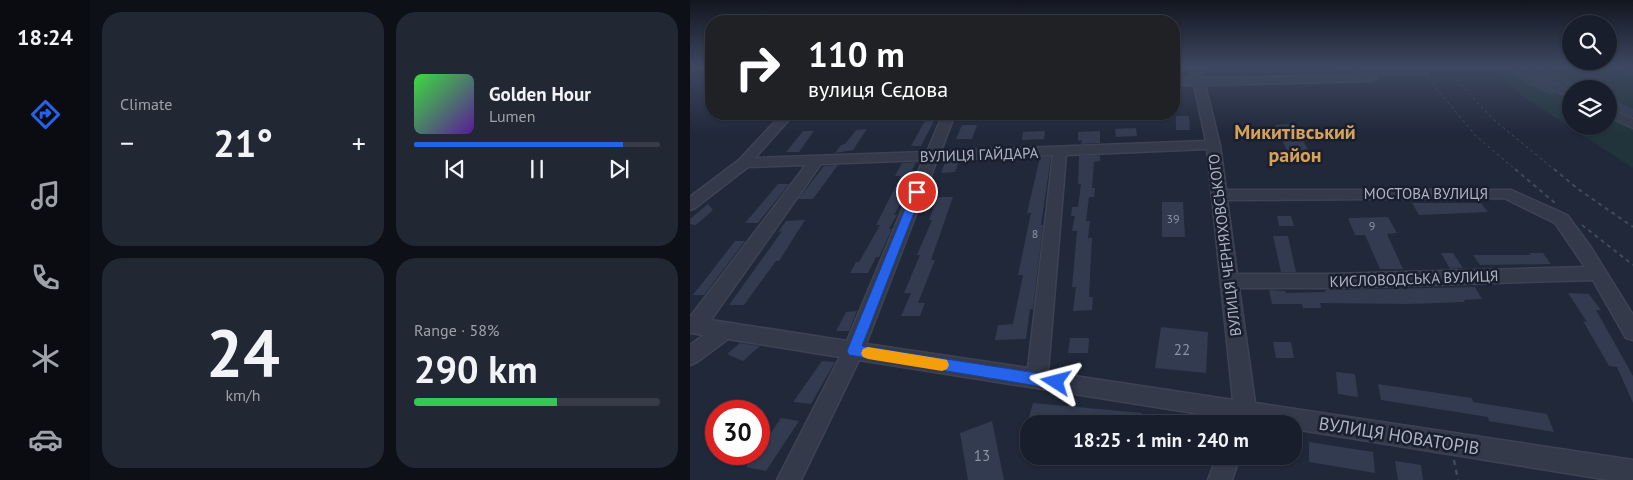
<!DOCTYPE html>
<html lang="en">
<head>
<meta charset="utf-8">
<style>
  body { margin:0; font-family:"PT Sans",sans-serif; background:#222734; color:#f1f3f6; height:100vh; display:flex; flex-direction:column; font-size:19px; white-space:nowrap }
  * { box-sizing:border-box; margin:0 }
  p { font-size:16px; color:#9fa2a9 }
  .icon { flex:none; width:28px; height:28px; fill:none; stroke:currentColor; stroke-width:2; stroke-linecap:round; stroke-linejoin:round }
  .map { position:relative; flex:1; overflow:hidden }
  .drawer { display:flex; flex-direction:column; gap:12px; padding:12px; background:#0e1018; width:600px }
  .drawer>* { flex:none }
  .hud { position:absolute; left:15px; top:15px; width:475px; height:105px; border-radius:20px; box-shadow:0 1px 4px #0004,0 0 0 1px #373c48; background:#202124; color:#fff; overflow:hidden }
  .fabs { position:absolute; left:872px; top:15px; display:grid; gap:10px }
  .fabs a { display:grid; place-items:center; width:55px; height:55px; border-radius:50%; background:#191e2c; box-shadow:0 1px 4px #0004,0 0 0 1px #373c48; font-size:25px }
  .speed { position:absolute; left:15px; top:400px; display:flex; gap:10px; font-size:25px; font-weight:700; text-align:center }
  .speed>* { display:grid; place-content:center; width:65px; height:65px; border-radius:50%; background:#191e2c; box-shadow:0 1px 4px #0004,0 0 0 1px #373c48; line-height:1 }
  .speed .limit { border:8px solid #d22; background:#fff; color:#111 }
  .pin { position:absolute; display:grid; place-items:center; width:42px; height:42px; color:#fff; margin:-21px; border:2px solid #fff; border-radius:50%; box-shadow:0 1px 5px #0007 }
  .me { position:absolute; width:55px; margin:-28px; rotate:279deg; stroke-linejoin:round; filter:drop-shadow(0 0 4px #0008) }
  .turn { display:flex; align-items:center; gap:18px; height:105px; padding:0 20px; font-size:22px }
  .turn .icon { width:65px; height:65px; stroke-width:2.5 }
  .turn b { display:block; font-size:35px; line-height:42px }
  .big { font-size:38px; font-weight:700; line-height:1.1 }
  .drawer .widget { flex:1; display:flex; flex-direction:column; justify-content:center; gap:8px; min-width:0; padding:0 18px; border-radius:20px; background:#222734 }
  .drawer .dial { align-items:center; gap:0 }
  .dial b { font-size:65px; line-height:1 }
  .song { display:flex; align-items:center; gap:15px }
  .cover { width:60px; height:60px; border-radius:8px; background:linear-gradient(135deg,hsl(120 70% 55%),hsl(270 70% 35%)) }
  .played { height:5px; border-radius:2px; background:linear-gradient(90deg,#2563eb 85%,#373c48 85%) }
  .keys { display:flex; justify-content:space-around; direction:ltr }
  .heat { display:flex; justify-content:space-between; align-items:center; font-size:28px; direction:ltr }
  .charge { height:8px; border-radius:4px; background:linear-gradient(90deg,#34c759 58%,#373c48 0) }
  .drawer .tiles { flex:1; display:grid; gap:12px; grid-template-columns:repeat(2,1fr) }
  .trip { position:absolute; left:330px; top:415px; width:282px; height:50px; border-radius:20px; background:#191e2c; box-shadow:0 1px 4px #0004,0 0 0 1px #373c48; font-weight:700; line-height:50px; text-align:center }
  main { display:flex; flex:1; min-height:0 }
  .dock { display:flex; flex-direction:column; width:90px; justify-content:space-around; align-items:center; background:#0a0c12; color:#9fa2a9 }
  .dock .icon { width:35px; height:35px }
  .dock .active { color:#2563eb }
  .dock b { font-size:22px; color:#f1f3f6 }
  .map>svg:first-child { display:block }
  .medical { fill:#302c3b }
  .green { fill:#22343b; fill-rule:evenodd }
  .building { fill:#323b50 }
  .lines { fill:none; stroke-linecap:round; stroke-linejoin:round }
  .minor-casing { stroke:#3e4353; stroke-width:3 }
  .path-far2 { stroke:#3b4e53; stroke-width:1; stroke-dasharray:3 3; stroke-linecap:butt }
  .path-far1 { stroke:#3b4e53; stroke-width:2; stroke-dasharray:4 4; stroke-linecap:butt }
  .path { stroke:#3b4e53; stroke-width:2.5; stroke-dasharray:5 5; stroke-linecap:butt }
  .minor { fill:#343a4a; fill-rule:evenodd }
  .route { fill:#2563eb; stroke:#184099 }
  .slow { fill:#f59e0b }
  .labels { text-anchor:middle; stroke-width:5; stroke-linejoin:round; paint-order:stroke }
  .number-label { font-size:12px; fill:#8e94a7 }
  .street-label { font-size:15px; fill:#afb4c6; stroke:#1a1f2e }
  .near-number-label { font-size:15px; fill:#8e94a7 }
  .near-street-label { font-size:18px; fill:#afb4c6; stroke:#1a1f2e }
  .district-label { font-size:20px; font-weight:bold; fill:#d6a25a; stroke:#1a1f2e }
</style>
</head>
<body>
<main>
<nav class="dock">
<b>18:24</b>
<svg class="icon active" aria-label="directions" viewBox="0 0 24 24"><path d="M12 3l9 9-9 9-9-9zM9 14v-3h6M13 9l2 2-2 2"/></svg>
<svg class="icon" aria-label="music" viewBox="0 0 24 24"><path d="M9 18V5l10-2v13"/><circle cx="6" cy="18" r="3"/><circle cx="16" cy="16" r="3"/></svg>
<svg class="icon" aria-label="phone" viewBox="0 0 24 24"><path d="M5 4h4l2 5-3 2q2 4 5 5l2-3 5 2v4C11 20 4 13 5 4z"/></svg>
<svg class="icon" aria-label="climate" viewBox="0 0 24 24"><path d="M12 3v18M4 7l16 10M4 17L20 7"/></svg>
<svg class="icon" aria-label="car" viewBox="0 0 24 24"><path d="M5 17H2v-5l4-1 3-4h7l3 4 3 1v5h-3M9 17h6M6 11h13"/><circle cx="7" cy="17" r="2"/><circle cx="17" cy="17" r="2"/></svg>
</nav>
<section class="drawer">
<div class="tiles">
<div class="widget"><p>Climate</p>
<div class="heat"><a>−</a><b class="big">21°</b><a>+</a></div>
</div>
<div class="widget">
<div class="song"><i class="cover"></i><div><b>Golden Hour</b><p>Lumen</p></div></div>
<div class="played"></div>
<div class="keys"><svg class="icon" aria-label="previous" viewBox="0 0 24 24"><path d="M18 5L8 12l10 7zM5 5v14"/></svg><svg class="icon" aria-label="pause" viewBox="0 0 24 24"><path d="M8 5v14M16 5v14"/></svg><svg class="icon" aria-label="next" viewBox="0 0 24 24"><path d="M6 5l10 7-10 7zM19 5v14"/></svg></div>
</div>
<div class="widget dial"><b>24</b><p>km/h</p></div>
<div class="widget"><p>Range · 58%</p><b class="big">290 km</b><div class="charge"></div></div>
</div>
</section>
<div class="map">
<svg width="943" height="480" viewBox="0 0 943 480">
  <rect width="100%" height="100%" fill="#21283a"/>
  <path class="medical" d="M514 67H670L672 71 517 75Z"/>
  <path class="green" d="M801 67H943V168L831 95ZM881 89H919V126H881Z"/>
  <path class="building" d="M856 70 872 77 889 85 880 88 846 73Z
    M832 77 866 93 860 95 827 79Z
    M919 98 943 109V117L919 106Z
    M486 116H499L500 130H486Z
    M235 121H244L231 146H221Z
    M605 124 620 154 599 155 585 125Z
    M272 125H287L282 139H266Z
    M446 128 447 136 426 137 425 129Z
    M177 129 163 150 145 153 151 145 155 144 166 130Z
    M113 131H124L109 152H96Z
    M355 131 354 139 332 140 333 132Z
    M410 131V143L391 144 392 140 388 141V132Z
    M410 155V161L404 162 402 188H405L404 197H399L396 221H400L398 238H402L399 297H403L402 310 383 311 386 287H382L387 231H382L385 216H381L382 207H388L391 184H388L389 156Z
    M350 157H361L351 225H353L343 309H340L336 339 305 340 308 325 323 324 333 275H328L341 213H337Z
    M269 161 265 172 251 173 255 162Z
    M226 162 216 184H221L204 215H207L199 229H202L189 257H186L178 273H160L166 262H169L190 225H186L211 176H205L212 163Z
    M148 165 123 199H108L134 166Z
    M88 184H99L68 223H55Z
    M248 197H263L241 260H245L228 303H235L230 316H211L221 293H214L230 255H227L242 220H239Z
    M472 202H493L495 237H472Z
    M722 203H791L798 212 729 215Z
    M18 204 23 210 6 225 0 224V219Z
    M587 216H601L604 226H589Z
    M698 217 707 233 697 234 713 269H690L675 235H665L658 218Z
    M115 220 89 261H86L54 305H39L92 231 88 232 96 221Z
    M583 236H598L606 272H591Z
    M45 241H55L14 295H3Z
    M751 253H763L773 268 760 269Z
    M839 253H853L861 264 790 265 783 255H841Z
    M785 287 792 299 774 300 775 302 719 304 630 303 631 308H613L612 304H582L579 290 595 291 596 293 636 292 635 290Z
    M878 293 899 294 911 310H906L943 376V403L927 367 919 366 893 321 897 322Z
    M167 311 159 331H146L156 312Z
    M471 327 518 332 516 373 465 368Z
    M380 338H399L398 353H378Z
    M583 342H601L604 358H586Z
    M50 343 70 346 53 361 37 354Z
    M132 361 145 362 121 404 103 402Z
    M646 372 665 374 668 397 648 394Z
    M688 384 782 398 783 402 857 414 864 432 799 421 798 417 691 400Z
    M343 403 452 413 451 424H337Z
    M91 418 109 421 76 471 56 467 66 454H69V450Z
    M302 421 314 480H278L270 433Z
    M619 442 683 452 685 473 619 462Z
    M705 461 731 465 733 480H708Z"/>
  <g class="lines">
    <defs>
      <path id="minor" d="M0 67H6L0 72Z
        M500 67H510L513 78 674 75 667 71 670 67H735L738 72 737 74H685L687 78 681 81 515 85 530 145 536 190H821L877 215 900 246 943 315V340L936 338 903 280 642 288H549L565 403 943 460V480H919L604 429V424H540L542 419 169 360 111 480H87L150 357 38 339 7 362 0 365V345L14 335 0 333V317L116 165 58 167 5 208 0 210V197L49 160 92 114H104L65 158 237 152 253 114H265L251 151 516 141 504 85H484V79L502 78ZM517 149 543 400 358 372 376 155ZM363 155 338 368 176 344 247 160ZM233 160 157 341 21 320 131 164ZM814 198 865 223 895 267 642 274H547L537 200Z
        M815 67H829L881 91V98Z
        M928 67H943V74Z
        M919 108 943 119V128L919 117Z
        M527 456H550L542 480H518Z"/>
    </defs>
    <use href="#minor" class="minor-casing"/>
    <path class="path-far2" d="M754 67 804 120 866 171
      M738 79 786 136 827 171"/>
    <path class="path-far1" d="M825 169 865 203
      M864 169 888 189 943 227
      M892 225 943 265"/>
    <path class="path" d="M764 460 768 480"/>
    <use href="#minor" class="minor"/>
  </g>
  <linearGradient id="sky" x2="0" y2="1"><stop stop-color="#121620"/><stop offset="0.5" stop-color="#3d4860"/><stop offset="1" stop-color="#3d4860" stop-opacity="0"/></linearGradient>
  <rect width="943" height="134" fill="url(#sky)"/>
  <path class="route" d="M227 189 232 192 172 346 366 376 371 378 373 382 371 387 366 389 159 355 157 351 222 192Z"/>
  <path class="slow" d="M178 347 252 359 257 360 259 365 257 369 252 371 178 359 173 357 171 353 173 349Z"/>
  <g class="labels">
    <g class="number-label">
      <text x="483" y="223">39</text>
      <text x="682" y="230">9</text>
      <text x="345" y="238">8</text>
    </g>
    <g class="street-label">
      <text transform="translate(289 155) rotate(-2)" y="5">ВУЛИЦЯ ГАЙДАРА</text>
      <text x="736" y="199">МОСТОВА ВУЛИЦЯ</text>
      <text transform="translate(535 245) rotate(-97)" y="5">ВУЛИЦЯ ЧЕРНЯХОВСЬКОГО</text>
      <text transform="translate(724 279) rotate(-2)" y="5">КИСЛОВОДСЬКА ВУЛИЦЯ</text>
    </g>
    <g class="near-number-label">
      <text x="492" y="355">22</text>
      <text x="292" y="461">13</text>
    </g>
    <g class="near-street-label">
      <text transform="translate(709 436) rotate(9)" y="6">ВУЛИЦЯ НОВАТОРІВ</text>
    </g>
    <g class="district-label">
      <text x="605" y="139">Микитівський<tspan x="605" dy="23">район</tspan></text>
    </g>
  </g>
</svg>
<div class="fabs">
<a><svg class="icon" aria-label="search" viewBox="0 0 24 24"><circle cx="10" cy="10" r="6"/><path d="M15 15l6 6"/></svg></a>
<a><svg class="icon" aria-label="layers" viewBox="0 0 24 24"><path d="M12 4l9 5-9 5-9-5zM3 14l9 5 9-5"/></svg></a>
</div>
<div class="speed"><div class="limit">30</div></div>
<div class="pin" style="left:227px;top:192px;background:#d93025"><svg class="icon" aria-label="arrive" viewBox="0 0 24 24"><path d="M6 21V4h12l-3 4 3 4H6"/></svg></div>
<svg class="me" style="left:366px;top:382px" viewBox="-20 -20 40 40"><path d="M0-17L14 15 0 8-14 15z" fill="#2563eb" stroke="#fff" stroke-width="4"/></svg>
<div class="trip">18:25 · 1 min · 240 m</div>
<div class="hud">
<div class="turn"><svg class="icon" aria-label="right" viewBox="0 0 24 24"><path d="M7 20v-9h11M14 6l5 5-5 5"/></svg><div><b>110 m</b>вулиця Сєдова</div></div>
</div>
</div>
</main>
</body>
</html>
